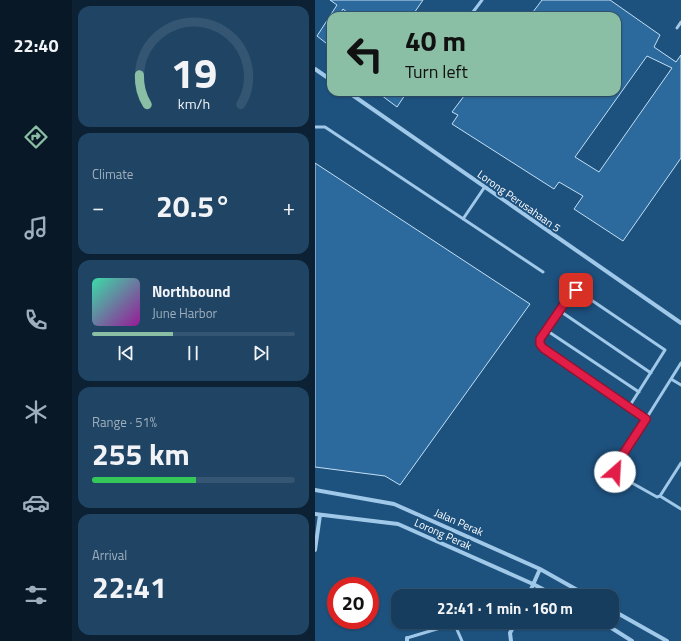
<!DOCTYPE html>
<html lang="en">
<head>
<meta charset="utf-8">
<style>
  body { margin:0; font-family:"Titillium Web",sans-serif; background:#1f4464; color:#f1f3f6; height:100vh; display:flex; flex-direction:column; font-size:15px; white-space:nowrap }
  * { box-sizing:border-box; margin:0 }
  p { font-size:13px; color:#9eaebc }
  .icon { flex:none; width:22px; height:22px; fill:none; stroke:currentColor; stroke-width:2; stroke-linecap:round; stroke-linejoin:round }
  .map { position:relative; flex:1; overflow:hidden }
  .drawer { display:flex; flex-direction:column; gap:6px; padding:6px; background:#0c2234; width:243px }
  .drawer>* { flex:none }
  .top-card { position:absolute; left:12px; top:12px; width:294px; height:84px; border-radius:12px; box-shadow:0 1px 3px #0004,0 0 0 1px #355673; background:#8abfa5; color:#111; overflow:hidden }
  .speed { position:absolute; left:12px; top:577px; display:flex; gap:8px; font-size:20px; font-weight:700; text-align:center }
  .speed>* { display:grid; place-content:center; width:52px; height:52px; border-radius:50%; background:#163d5e; box-shadow:0 1px 3px #0004,0 0 0 1px #355673; line-height:1 }
  .speed .limit { border:6px solid #d22; background:#fff; color:#111 }
  .pin { position:absolute; display:grid; place-items:center; width:34px; height:34px; color:#fff; margin:-17px; border-radius:8px; box-shadow:0 2px 6px #0006 }
  .me { position:absolute; width:44px; margin:-22px; rotate:26deg; stroke-linejoin:round; filter:drop-shadow(0 0 3px #0008) }
  .turn { display:flex; align-items:center; gap:14px; height:84px; padding:0 12px; font-size:18px }
  .turn .icon { width:52px; height:52px; stroke-width:2.5 }
  .turn b { display:block; font-size:28px; line-height:34px }
  .big { font-size:30px; font-weight:700; line-height:1.1 }
  .drawer .tile { flex:1; display:flex; flex-direction:column; justify-content:center; gap:6px; min-width:0; padding:0 14px; border-radius:12px; background:#1f4464 }
  .drawer .dial { align-items:center; gap:0 }
  .dial svg { height:104px; overflow:visible; fill:none; stroke:#355673; stroke-width:7; stroke-linecap:round; text-anchor:middle }
  .dial text { fill:#f1f3f6; stroke:none }
  .song { display:flex; align-items:center; gap:12px }
  .cover { width:48px; height:48px; border-radius:6px; background:linear-gradient(135deg,hsl(160 70% 55%),hsl(300 70% 35%)) }
  .played { height:4px; border-radius:2px; background:linear-gradient(90deg,#8abfa5 40%,#355673 40%) }
  .keys { display:flex; justify-content:space-around; direction:ltr }
  .heat { display:flex; justify-content:space-between; align-items:center; font-size:22px; direction:ltr }
  .charge { height:6px; border-radius:3px; background:linear-gradient(90deg,#34c759 51%,#355673 0) }
  .trip { position:absolute; left:76px; top:589px; width:228px; height:40px; border-radius:12px; background:#163d5e; box-shadow:0 1px 3px #0004,0 0 0 1px #355673; font-weight:700; line-height:40px; text-align:center }
  main { display:flex; flex:1; min-height:0 }
  .dock { display:flex; flex-direction:column; width:72px; justify-content:space-around; align-items:center; background:#091826; color:#9eaebc }
  .dock .icon { width:28px; height:28px }
  .dock .on { color:#8abfa5 }
  .dock b { font-size:18px; color:#f1f3f6 }
  .map>svg:first-child { display:block }
  .building { fill:#2c699c; stroke:#c4e0f6; fill-rule:evenodd }
  .lines { fill:none; stroke-linecap:round; stroke-linejoin:round }
  .service { stroke:#a0c8e8; stroke-width:3 }
  .minor { stroke:#a0c8e8; stroke-width:4 }
  .route-casing { stroke:#92132f; stroke-width:10 }
  .route { stroke:#e11d48; stroke-width:7 }
  .labels { text-anchor:middle; stroke-width:4; stroke-linejoin:round; paint-order:stroke }
  .street-label { font-size:11px; fill:#fff; stroke:#1d517e }
</style>
</head>
<body>
<main>
<nav class="dock">
<b>22:40</b>
<svg class="icon on" aria-label="directions" viewBox="0 0 24 24"><path d="M12 3l9 9-9 9-9-9zM9 14v-3h6M13 9l2 2-2 2"/></svg>
<svg class="icon" aria-label="music" viewBox="0 0 24 24"><path d="M9 18V5l10-2v13"/><circle cx="6" cy="18" r="3"/><circle cx="16" cy="16" r="3"/></svg>
<svg class="icon" aria-label="phone" viewBox="0 0 24 24"><path d="M5 4h4l2 5-3 2q2 4 5 5l2-3 5 2v4C11 20 4 13 5 4z"/></svg>
<svg class="icon" aria-label="climate" viewBox="0 0 24 24"><path d="M12 3v18M4 7l16 10M4 17L20 7"/></svg>
<svg class="icon" aria-label="car" viewBox="0 0 24 24"><path d="M5 17H2v-5l4-1 3-4h7l3 4 3 1v5h-3M9 17h6M6 11h13"/><circle cx="7" cy="17" r="2"/><circle cx="17" cy="17" r="2"/></svg>
<svg class="icon" aria-label="filters" viewBox="0 0 24 24"><path d="M4 7h16M4 17h16"/><circle cx="9" cy="7" r="2"/><circle cx="15" cy="17" r="2"/></svg>
</nav>
<section class="drawer">
<div class="tile dial"><svg viewBox="0 0 100 80">
<path d="M14 69A42 42 0 1 1 86 69"/>
<path d="M14 69A42 42 0 0 1 8 46" stroke="#8abfa5"/>
<text x="50" y="56" font-size="32" font-weight="700">19</text>
<text x="50" y="72" font-size="11">km/h</text>
</svg></div>
<div class="tile"><p>Climate</p>
<div class="heat"><a>−</a><b class="big">20.5°</b><a>+</a></div>
</div>
<div class="tile">
<div class="song"><i class="cover"></i><div><b>Northbound</b><p>June Harbor</p></div></div>
<div class="played"></div>
<div class="keys"><svg class="icon" aria-label="previous" viewBox="0 0 24 24"><path d="M18 5L8 12l10 7zM5 5v14"/></svg><svg class="icon" aria-label="pause" viewBox="0 0 24 24"><path d="M8 5v14M16 5v14"/></svg><svg class="icon" aria-label="next" viewBox="0 0 24 24"><path d="M6 5l10 7-10 7zM19 5v14"/></svg></div>
</div>
<div class="tile"><p>Range · 51%</p><b class="big">255 km</b><div class="charge"></div></div>
<div class="tile"><p>Arrival</p><b class="big">22:41</b></div>
</section>
<div class="map">
<svg width="366" height="641" viewBox="0 0 366 641">
  <rect width="100%" height="100%" fill="#1d517e"/>
  <path class="building" d="M15 0H108L97 16H37L28 9 24 16H16V47L2 36 22 5Z
    M227 0H295L345 35 339 47 361 62 366 55V158L308 241 259 209 268 196 244 182 239 189 137 124 143 115 137 112 152 92H302V16H215ZM332 56 357 68 284 172 260 157Z
    M62 92H92L82 107Z
    M0 163 215 304 85 485 70 476 0 467Z"/>
  <g class="lines">
    <path class="service" d="M155 16 167 0
      M362 28 366 22
      M0 127H10L228 272
      M148 219 169 188
      M245 311 336 373
      M231 330 324 392
      M366 363 299 470 301 474 342 497 345 496 366 463
      M356 379 366 385
      M314 407 350 350 263 291H258L225 339V344L227 348 331 419
      M345 496 366 509
      M92 638 135 625H140L147 641"/>
    <path class="minor" d="M0 69 16 80
      M33 92 366 323
      M0 490 79 504 225 569 273 596
      M0 514 83 524 218 584 241 596
      M0 550 5 515
      M213 596 225 569
      M297 610 352 641
      M287 622 317 641
      M92 638V641
      M196 641 195 633 201 622"/>
  </g>
  <g class="lines">
    <defs>
      <path id="route" d="M261 290 258 291 225 339V344L228 348 331 419 299 468 300 472"/>
    </defs>
    <use href="#route" class="route-casing"/>
    <use href="#route" class="route"/>
  </g>
  <g class="labels">
    <g class="street-label">
      <text transform="translate(204 201) rotate(35)" y="4">Lorong Perusahaan 5</text>
      <text transform="translate(144 522) rotate(24)" y="4">Jalan Perak</text>
      <text transform="translate(128 534) rotate(24)" y="4">Lorong Perak</text>
    </g>
  </g>
</svg>
<div class="speed"><div class="limit">20</div></div>
<div class="pin" style="left:261px;top:290px;background:#d93025"><svg class="icon" aria-label="arrive" viewBox="0 0 24 24"><path d="M6 21V4h12l-3 4 3 4H6"/></svg></div>
<svg class="me" style="left:300px;top:472px" viewBox="-20 -20 40 40"><circle r="19" fill="#fff"/><path d="M0-13L10 11 0 6-10 11z" fill="#e11d48"/></svg>
<div class="trip">22:41 · 1 min · 160 m</div>
<div class="top-card">
<div class="turn"><svg class="icon" aria-label="left" viewBox="0 0 24 24"><path d="M17 20v-9H6M10 6l-5 5 5 5"/></svg><div><b>40 m</b>Turn left</div></div>
</div>
</div>
</main>
</body>
</html>
